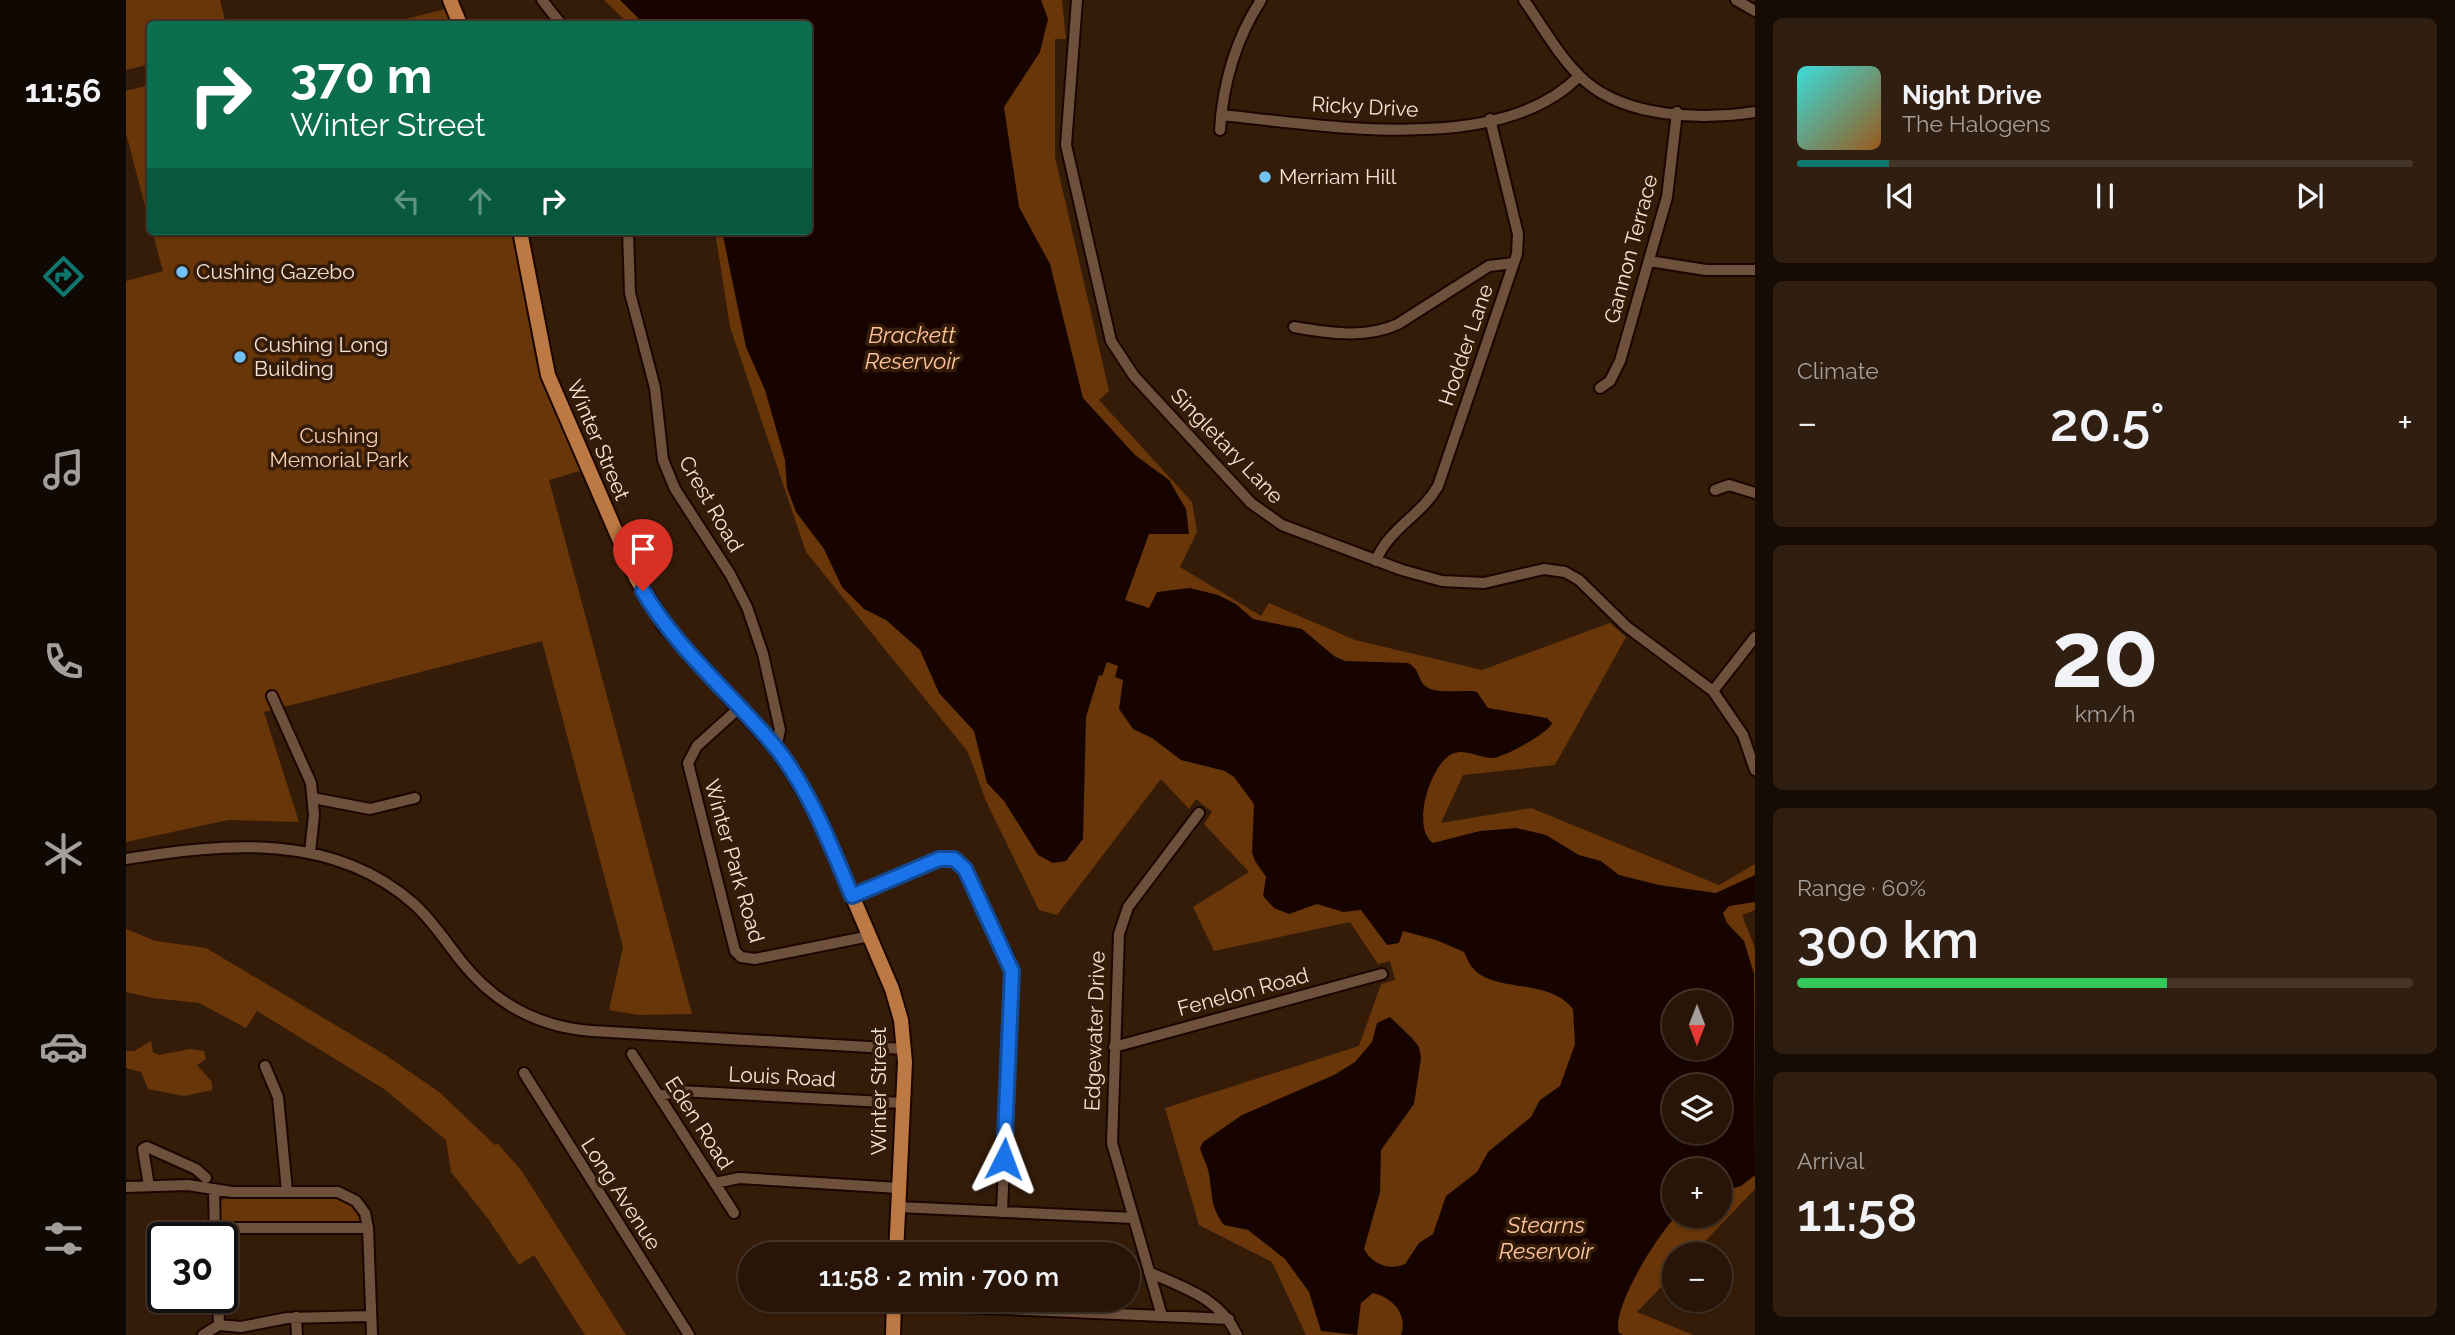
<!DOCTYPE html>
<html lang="en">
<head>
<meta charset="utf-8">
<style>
  body { margin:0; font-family:Raleway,sans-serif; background:#301e11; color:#f1f3f6; height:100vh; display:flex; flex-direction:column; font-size:26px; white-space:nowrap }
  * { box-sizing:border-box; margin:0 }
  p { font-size:23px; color:#a59f9b }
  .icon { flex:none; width:38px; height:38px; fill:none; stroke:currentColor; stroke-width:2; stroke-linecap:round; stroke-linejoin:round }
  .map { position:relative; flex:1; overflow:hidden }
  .panel { display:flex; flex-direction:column; gap:18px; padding:18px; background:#160c04; width:700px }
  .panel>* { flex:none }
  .banner { position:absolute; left:21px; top:21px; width:665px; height:214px; border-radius:7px; box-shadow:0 2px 5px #0004,0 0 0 2px #443428; background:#0b6e4f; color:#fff; overflow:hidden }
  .needle { width:46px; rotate:180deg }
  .tools { position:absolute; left:1536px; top:990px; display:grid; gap:14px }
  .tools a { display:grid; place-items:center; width:70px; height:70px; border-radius:50%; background:#281507; box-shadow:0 2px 5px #0004,0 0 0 2px #443428; font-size:35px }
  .speed { position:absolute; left:21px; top:1222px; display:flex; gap:14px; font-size:35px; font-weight:700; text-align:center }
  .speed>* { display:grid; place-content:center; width:91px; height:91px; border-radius:50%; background:#281507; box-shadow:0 2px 5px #0004,0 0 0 2px #443428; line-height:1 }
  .speed .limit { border:4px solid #111; border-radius:10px; background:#fff; color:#111 }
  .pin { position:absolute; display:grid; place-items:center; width:60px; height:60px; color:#fff; margin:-72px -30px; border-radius:50% 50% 50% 0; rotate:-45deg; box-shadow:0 0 7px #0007 }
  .pin .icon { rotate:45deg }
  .me { position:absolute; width:77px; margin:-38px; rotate:3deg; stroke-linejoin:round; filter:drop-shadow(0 0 5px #0008) }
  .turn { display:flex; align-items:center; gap:24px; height:147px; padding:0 28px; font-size:32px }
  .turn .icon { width:91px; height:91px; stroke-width:2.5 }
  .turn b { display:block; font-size:49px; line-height:60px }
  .lanes { display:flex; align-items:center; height:66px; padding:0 28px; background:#0003; justify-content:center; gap:35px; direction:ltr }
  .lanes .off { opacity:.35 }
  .big { font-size:52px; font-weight:600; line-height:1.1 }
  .panel .tile { flex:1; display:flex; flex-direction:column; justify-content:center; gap:10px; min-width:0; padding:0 24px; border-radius:10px; background:#301e11 }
  .panel .dial { align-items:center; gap:0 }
  .dial b { font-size:91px; line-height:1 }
  .song { display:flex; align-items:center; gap:21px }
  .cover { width:84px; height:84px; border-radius:10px; background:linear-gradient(135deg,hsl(180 70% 55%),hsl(30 70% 35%)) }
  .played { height:7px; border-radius:4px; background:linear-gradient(90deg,#0f766e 15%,#443428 15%) }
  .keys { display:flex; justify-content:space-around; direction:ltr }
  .heat { display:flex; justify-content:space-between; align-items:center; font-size:38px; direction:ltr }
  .charge { height:10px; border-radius:5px; background:linear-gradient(90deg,#34c759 60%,#443428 0) }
  .trip { position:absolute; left:612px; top:1242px; width:402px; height:70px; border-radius:35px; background:#281507; box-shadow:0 2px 5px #0004,0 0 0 2px #443428; font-weight:600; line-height:70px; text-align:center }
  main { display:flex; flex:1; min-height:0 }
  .tab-bar { display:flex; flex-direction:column; width:126px; justify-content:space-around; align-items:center; background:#100803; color:#a59f9b }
  .tab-bar .icon { width:49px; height:49px }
  .tab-bar .selected { color:#0f766e }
  .tab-bar b { font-size:32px; color:#f1f3f6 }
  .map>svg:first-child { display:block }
  .green { fill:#683608; fill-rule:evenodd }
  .water { fill:#170400; fill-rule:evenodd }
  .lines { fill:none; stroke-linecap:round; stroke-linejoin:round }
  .minor-casing { stroke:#1b0500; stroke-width:14 }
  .major-casing { stroke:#1b0500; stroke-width:18 }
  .minor { stroke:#6e513d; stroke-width:10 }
  .major { stroke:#bd7944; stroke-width:14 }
  .route-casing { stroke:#114b97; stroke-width:18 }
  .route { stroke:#1a73e8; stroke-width:12 }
  .poi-dot { fill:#72c1f5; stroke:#351c09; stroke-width:2.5 }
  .labels { text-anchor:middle; stroke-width:7; stroke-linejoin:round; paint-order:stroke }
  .street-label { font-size:21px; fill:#f5e4d9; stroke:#351c09 }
  .poi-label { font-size:21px; fill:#f5e4d9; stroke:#351c09; text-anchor:start }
  .park-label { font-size:21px; fill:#f7cfb4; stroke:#351c09 }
  .water-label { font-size:23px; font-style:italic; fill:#ffc49b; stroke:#351c09 }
</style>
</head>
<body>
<main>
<nav class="tab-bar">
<b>11:56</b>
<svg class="icon selected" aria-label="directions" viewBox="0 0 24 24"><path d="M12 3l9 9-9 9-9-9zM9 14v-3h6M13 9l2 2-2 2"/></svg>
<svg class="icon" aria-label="music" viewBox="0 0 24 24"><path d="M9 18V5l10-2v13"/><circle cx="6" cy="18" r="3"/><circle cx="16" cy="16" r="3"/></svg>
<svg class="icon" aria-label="phone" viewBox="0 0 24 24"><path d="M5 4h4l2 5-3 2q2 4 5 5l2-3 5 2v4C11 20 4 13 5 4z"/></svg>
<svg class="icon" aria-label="climate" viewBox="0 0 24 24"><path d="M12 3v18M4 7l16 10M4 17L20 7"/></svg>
<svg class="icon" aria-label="car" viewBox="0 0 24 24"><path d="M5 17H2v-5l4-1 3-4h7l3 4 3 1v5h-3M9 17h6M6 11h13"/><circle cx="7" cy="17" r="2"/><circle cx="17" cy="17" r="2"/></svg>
<svg class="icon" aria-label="filters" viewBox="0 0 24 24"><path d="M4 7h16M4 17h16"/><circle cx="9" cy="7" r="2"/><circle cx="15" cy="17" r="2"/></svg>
</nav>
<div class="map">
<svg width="1629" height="1335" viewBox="0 0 1629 1335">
  <rect width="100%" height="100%" fill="#351c09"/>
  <path class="green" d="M0 0H94L100 24H24V64L0 70Z
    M478 0H936L940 39H929V157L983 391 973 400 1066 502 1071 532 1054 567 1135 616 1143 603 1229 640 1356 670 1484 623 1500 637 1429 765 1337 775 1315 823 1405 808 1593 885 1629 864V910L1616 915 1629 948V1189L1566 1255H1549V1273L1511 1312 1567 1335H1180L1146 1262 1073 1225 1039 1108 1233 1046 1255 984 1269 980 1264 961 1252 964 1224 922 1088 951 1067 907 1123 872 1078 824 1086 812 1070 799 1063 809 1035 779 931 915 913 910 860 801 842 752 680 552 604 327 589 231H682V24H503ZM1549 1003H1594V1048H1549ZM1549 1087H1594V1132H1549ZM1549 1171H1594V1216H1549Z
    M320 9 326 24H260Z
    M24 85V225L0 133V91Z
    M26 231H386L409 355 454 471 423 480 566 1014 513 1015 483 1010 497 947 416 641 138 712 173 822 102 820 0 842V281L37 271Z
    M0 929 30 941 80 948 258 1054 313 1092 369 1145 372 1144 395 1170 500 1335H459L408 1255 393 1265 363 1220 325 1172 320 1140 258 1089 131 1011 120 1028 73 1003 26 998 0 992Z
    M25 1041 27 1052 33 1055 64 1049 78 1051 80 1059 71 1065 86 1082V1090L58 1096 22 1089 15 1072 0 1068V1051H8Z
    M210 1198 227 1206 236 1223 97 1226 93 1222 92 1202 98 1199Z"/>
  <path class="water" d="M494 0H915L922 19 914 52 878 107 893 207 924 264 957 398 1009 455 1043 480 1060 509 1063 534H1023L999 600 1023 608 1031 592 1064 588 1092 595 1110 604 1127 619 1176 629 1208 656 1219 661 1282 663C1291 668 1291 672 1295 681 1302 696 1333 690 1346 691L1351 692 1362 708 1421 718 1426 723C1423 733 1377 758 1366 758 1352 758 1337 747 1324 755 1304 767 1285 828 1307 843L1354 831 1390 828 1420 835 1453 855 1475 861 1493 875 1533 885 1590 893 1629 875V902L1603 906 1597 913 1601 923 1618 941 1628 974 1629 1175 1615 1186 1594 1192V1171H1549L1550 1216C1532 1235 1485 1308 1493 1333L1497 1335H1275C1282 1314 1267 1298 1247 1293L1235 1303 1231 1335 1195 1331 1183 1292 1159 1259 1122 1230 1098 1225C1083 1206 1087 1191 1082 1170 1080 1162 1076 1156 1074 1148L1077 1142 1116 1115 1208 1075 1229 1062 1246 1042 1251 1023 1264 1017 1286 1038 1293 1047 1295 1058 1288 1104 1255 1150 1254 1192 1238 1249C1246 1264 1263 1271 1279 1264L1293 1243 1307 1234 1320 1196 1351 1172 1362 1152 1405 1117 1414 1100 1434 1086 1449 1044 1447 1009C1422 977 1367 994 1346 967 1342 963 1341 957 1338 952L1310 940 1277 931 1273 943 1261 945 1235 910 1217 912 1191 904 1163 914 1148 908 1137 896 1140 877 1129 861 1126 852 1128 804 1108 777 1099 771 1055 760 1026 738 1007 729 993 709 997 680 989 677 992 666 981 662 976 676 973 675 960 717 957 839 940 861 927 863 912 855 878 801 861 783 848 731 813 693 794 650 760 620 738 609 716 587 698 549 670 512 661 488 659 460 639 390 620 347 596 231H682V24H518ZM1549 1003H1594V1048H1549ZM1549 1087H1594V1132H1549Z"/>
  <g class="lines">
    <defs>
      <path id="minor" d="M416 0 435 24
        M951 0 940 145 985 341 1008 376 1125 503 1156 525 1276 570 1316 581 1358 583 1418 569 1439 572 1453 580 1501 627 1587 691 1617 735 1629 770
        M1398 0C1417 27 1434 59 1459 81 1501 118 1576 120 1629 112
        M1610 0 1629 11
        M1095 115C1196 125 1375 157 1453 76
        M1094 130C1097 83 1109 40 1135 0
        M502 231 504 293 529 388 537 460 549 489 604 574 621 607 637 654 654 730 650 748
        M1523 261 1580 270H1629
        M1168 327C1202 333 1240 339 1272 324L1363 266 1388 263
        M1474 388 1484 381 1494 361 1541 197 1551 112
        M1589 490 1603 485 1629 493
        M1250 561C1262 529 1296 515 1312 486L1391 254 1392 234 1364 119
        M1587 691 1629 637
        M146 696 185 783 188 815 184 852
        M613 708 571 746 562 763 609 951 615 957 629 959 744 936
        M187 798 244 809 289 798
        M0 859C99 843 207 832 288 904 306 920 320 942 335 961 369 1004 412 1027 466 1031L778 1049
        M726 896 813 859H828L839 869 883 958 886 975 876 1212
        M988 1047 1256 974
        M506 1054 608 1213
        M139 1066 152 1097 161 1191
        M398 1073 563 1335
        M533 1096 554 1091 777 1103
        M589 1183 613 1178 773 1188
        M23 1186 17 1149 21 1147 70 1169 80 1178
        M0 1187 62 1185 106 1192H212L230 1201 239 1213 242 1228 246 1335
        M88 1189 89 1237
        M772 1207 1007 1218
        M89 1228H242
        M1023 1272C1058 1288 1094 1298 1111 1335
        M92 1297 93 1325
        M768 1304 1103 1319
        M1036 1316 986 1143 993 934 1002 907 1073 813
        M170 1317 171 1335
        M93 1325 115 1327 161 1318 245 1316
        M77 1335 93 1325"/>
      <path id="major" d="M324 0 334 24
        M394 231 422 375 510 578 540 627 650 748 668 774 693 818 766 989 775 1020 779 1062 770 1255
        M767 1335 768 1300"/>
    </defs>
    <use href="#minor" class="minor-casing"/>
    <use href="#major" class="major-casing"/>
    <use href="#minor" class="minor"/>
    <use href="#major" class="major"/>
  </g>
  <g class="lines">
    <defs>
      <path id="route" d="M517 591C552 651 607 695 651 749 685 793 705 846 726 896L813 859H828L839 869 886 971 878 1159"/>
    </defs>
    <use href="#route" class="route-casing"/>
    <use href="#route" class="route"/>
  </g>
  <g class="poi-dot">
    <circle cx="1139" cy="177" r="7"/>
    <circle cx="56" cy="272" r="7"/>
    <circle cx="114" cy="357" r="7"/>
  </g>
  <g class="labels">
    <g class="street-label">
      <text transform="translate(1239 107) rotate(3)" y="7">Ricky Drive</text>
      <text transform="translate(1505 249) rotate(-75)" y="7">Gannon Terrace</text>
      <text transform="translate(1340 345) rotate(-71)" y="7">Hodder Lane</text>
      <text transform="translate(472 440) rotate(67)" y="7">Winter Street</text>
      <text transform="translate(1101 446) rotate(46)" y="7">Singletary Lane</text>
      <text transform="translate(585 504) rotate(60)" y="7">Crest Road</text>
      <text transform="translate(608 861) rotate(74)" y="7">Winter Park Road</text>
      <text transform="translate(1117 992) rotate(-15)" y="7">Fenelon Road</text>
      <text transform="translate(969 1031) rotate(-88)" y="7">Edgewater Drive</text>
      <text transform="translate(656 1077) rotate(3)" y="7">Louis Road</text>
      <text transform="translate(753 1091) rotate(-90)" y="7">Winter Street</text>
      <text transform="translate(573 1123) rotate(57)" y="7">Eden Road</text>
      <text transform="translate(495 1194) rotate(57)" y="7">Long Avenue</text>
    </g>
    <g class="poi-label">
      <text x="1153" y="184">Merriam Hill</text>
      <text x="70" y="279">Cushing Gazebo</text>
      <text x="128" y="352">Cushing Long<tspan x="128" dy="24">Building</tspan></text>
    </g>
    <g class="park-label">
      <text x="213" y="443">Cushing<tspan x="213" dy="24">Memorial Park</tspan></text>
    </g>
    <g class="water-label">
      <text x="786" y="343">Brackett<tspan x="786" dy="26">Reservoir</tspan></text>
      <text x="1420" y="1233">Stearns<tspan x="1420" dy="26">Reservoir</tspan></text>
    </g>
  </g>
</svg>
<div class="tools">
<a><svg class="needle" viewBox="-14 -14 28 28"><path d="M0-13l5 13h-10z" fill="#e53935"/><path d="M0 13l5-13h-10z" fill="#a59f9b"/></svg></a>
<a><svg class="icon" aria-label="layers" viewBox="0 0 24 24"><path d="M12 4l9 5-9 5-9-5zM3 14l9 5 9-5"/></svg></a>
<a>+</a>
<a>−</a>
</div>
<div class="speed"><div class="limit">30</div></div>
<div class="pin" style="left:517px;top:591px;background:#d93025"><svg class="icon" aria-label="arrive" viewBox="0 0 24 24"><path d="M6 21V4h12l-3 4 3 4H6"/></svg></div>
<svg class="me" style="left:878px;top:1159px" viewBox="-20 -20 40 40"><path d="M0-17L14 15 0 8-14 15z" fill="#1a73e8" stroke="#fff" stroke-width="4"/></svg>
<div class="trip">11:58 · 2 min · 700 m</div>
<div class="banner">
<div class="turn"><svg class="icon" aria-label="right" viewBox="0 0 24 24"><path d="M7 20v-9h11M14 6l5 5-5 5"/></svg><div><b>370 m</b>Winter Street</div></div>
<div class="lanes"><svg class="icon off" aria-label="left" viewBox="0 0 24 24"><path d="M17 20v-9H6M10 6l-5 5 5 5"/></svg><svg class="icon off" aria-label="ahead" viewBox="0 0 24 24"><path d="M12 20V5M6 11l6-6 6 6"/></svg><svg class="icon" aria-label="right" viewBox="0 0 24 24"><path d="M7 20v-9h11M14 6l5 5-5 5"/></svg></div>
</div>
</div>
<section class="panel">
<div class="tile">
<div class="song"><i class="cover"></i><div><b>Night Drive</b><p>The Halogens</p></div></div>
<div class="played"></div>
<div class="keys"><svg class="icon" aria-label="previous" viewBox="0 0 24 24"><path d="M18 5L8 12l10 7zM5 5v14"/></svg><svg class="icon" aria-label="pause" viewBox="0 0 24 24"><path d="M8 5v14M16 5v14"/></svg><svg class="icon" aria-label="next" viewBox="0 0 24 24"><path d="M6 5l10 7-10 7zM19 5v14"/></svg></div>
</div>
<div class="tile"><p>Climate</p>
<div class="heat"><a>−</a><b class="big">20.5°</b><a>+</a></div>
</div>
<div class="tile dial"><b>20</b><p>km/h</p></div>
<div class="tile"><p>Range · 60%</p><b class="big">300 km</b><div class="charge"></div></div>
<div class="tile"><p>Arrival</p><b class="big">11:58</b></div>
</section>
</main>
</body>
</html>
